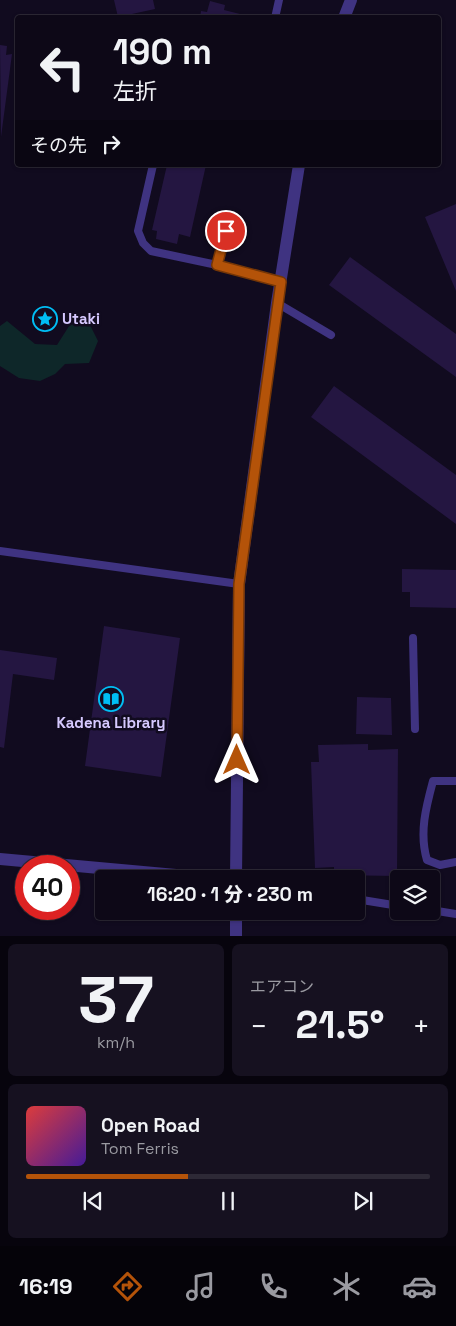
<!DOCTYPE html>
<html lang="ja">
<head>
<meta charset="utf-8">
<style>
  body { margin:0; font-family:"Space Grotesk","Noto Sans JP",sans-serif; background:#161120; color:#f1f3f6; height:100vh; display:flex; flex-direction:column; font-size:19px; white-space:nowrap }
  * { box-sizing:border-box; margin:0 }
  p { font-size:16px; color:#9a9aa1 }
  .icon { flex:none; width:28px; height:28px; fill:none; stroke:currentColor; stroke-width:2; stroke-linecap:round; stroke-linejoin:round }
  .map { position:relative; height:936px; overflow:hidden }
  .panel { display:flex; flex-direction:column; gap:8px; padding:8px; background:#07040d; flex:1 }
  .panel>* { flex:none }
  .banner { position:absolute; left:15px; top:15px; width:426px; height:152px; border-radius:5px; box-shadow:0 1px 4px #0004,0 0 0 1px #2d2936; background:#0d0817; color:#f1f3f6; overflow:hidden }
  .tools { position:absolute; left:390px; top:870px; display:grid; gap:10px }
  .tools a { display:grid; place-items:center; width:50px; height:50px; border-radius:5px; background:#0d0817; box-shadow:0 1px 4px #0004,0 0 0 1px #2d2936; font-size:25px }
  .speed { position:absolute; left:15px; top:855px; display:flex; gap:10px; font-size:25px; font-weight:700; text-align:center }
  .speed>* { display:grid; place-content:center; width:65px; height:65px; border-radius:50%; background:#0d0817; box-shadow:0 1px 4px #0004,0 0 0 1px #2d2936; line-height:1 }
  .speed .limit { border:8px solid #d22; background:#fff; color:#111 }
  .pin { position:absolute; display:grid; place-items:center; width:42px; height:42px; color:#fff; margin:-21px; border:2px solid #fff; border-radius:50%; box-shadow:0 1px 5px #0007 }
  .me { position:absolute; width:55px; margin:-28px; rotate:0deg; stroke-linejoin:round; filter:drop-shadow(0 0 4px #0008) }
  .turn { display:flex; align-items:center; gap:18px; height:105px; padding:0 15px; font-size:22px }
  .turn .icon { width:65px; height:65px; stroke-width:2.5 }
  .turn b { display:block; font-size:35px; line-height:42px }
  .then { display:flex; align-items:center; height:48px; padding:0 15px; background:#0003; gap:10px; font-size:19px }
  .big { font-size:38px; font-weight:800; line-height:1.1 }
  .panel .card { flex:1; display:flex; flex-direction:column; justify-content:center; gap:8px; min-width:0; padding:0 18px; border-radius:8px; background:#161120 }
  .panel .dial { align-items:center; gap:0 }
  .dial b { font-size:65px; line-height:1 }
  .song { display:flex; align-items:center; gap:15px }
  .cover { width:60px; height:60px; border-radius:8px; background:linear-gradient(135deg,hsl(0 70% 55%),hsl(260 70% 35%)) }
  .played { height:5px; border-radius:2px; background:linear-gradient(90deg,#b45309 40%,#2d2936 40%) }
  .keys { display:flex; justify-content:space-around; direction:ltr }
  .heat { display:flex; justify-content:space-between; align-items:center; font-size:28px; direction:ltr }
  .panel .tiles { flex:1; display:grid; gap:8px; grid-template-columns:1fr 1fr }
  .card:last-child { grid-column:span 2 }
  .trip { position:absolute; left:95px; top:870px; width:270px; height:50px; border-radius:5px; background:#0d0817; box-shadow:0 1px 4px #0004,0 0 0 1px #2d2936; font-weight:800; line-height:50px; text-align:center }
  .dock { display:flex; height:80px; justify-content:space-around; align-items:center; background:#050309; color:#9a9aa1 }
  .dock .icon { width:35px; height:35px }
  .dock .selected { color:#b45309 }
  .dock b { font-size:22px; color:#f1f3f6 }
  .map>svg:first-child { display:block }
  .green { fill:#0e2729 }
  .building { fill:#241641 }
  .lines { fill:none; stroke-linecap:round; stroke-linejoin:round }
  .service { stroke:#3f3381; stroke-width:8 }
  .tertiary { stroke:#3f3381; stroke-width:12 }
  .route-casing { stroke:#753606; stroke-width:12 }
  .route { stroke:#b45309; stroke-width:9 }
  .labels { text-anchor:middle; stroke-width:5; stroke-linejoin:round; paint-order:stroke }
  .poi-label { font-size:15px; font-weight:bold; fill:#d6c9ff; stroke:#110b1f; text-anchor:start }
</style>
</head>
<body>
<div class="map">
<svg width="456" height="936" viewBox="0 0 456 936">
  <rect width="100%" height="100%" fill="#110b1f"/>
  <path class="green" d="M7 321 35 344 57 345 71 323H89L98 341 89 363 65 364 55 374 40 381 19 378 0 366V326Z"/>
  <path class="building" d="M114 0H153L155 9 118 17Z
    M210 1 225 5 224 10 240 14 239 18H200L201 11 207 12Z
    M0 45 7 46 6 55 12 54 1 137Z
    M167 165H206L190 237 179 234 177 244 156 239 157 231 152 230Z
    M456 204V291L425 217Z
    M350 257 456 334V377L329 285Z
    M334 386 456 475V524L311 417Z
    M402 569 456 570V608L410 607V592H402Z
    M104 626 180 638 161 777 85 766Z
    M0 650 57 658 54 680 13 674 4 748 0 747Z
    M357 697 391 698 392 735 356 734Z
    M368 744V750L398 749 397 876 334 875V867L315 868 311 762H319L318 745Z"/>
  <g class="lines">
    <path class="service" d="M275 18 279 0
      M153 165 138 231 143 243 151 251 217 265 281 282
      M217 265 226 231
      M277 303 331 335
      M0 551 239 584
      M413 638 415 729
      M456 781H433C426 807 419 833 427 860L440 865 456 862
      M356 899 399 906
      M431 910 456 914"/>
    <path class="tertiary" d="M344 18 351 0
      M0 859 220 879
      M236 879 239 584 277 303 299 165
      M236 936V911"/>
  </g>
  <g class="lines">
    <defs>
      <path id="route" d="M226 231 217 265 281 282 239 584 237 760"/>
    </defs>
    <use href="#route" class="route-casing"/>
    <use href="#route" class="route"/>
  </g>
  <defs>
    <symbol id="sight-ring" viewBox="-11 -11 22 22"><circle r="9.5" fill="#110b1f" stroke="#00bef4" stroke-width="1.5"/><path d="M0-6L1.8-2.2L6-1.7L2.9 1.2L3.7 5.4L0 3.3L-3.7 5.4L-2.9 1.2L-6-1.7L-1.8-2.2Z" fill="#00bef4"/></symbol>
    <symbol id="library-ring" viewBox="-11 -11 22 22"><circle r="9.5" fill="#110b1f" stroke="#00bef4" stroke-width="1.5"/><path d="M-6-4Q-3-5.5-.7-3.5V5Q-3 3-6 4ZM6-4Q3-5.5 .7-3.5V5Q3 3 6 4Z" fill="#00bef4"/></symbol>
  </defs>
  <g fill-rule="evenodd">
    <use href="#sight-ring" x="31" y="305" width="28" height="28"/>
    <use href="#library-ring" x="97" y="685" width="28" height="28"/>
  </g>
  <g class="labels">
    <g class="poi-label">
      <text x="62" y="324">Utaki</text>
      <text x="111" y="728" text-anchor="middle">Kadena Library</text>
    </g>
  </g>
</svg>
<div class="tools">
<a><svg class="icon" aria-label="layers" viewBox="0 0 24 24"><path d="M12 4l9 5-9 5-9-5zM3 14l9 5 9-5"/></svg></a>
</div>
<div class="speed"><div class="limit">40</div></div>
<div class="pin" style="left:226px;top:231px;background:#d93025"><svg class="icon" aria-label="arrive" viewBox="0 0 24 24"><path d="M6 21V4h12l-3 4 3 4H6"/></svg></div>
<svg class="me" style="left:237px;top:760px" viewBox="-20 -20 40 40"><path d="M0-17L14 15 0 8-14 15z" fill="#b45309" stroke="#fff" stroke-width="4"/></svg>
<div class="trip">16:20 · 1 分 · 230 m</div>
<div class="banner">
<div class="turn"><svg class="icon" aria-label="left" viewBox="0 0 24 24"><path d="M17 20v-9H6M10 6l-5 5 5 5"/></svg><div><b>190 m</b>左折</div></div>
<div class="then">その先<svg class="icon" aria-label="right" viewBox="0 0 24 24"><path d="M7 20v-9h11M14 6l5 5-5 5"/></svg></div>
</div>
</div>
<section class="panel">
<div class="tiles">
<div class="card dial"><b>37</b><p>km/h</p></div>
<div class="card"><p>エアコン</p>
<div class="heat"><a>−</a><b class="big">21.5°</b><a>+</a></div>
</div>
<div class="card">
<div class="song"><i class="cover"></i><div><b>Open Road</b><p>Tom Ferris</p></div></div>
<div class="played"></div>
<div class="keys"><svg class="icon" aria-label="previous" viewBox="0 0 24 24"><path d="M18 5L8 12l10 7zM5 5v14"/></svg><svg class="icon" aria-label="pause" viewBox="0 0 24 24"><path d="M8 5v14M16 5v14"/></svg><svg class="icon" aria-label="next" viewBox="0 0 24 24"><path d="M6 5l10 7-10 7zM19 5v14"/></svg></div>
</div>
</div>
</section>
<nav class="dock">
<b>16:19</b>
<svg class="icon selected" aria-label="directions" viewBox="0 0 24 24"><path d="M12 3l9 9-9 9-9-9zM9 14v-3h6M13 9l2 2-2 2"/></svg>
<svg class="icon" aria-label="music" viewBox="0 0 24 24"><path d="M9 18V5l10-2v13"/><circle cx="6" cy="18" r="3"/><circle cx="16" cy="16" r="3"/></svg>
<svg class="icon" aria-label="phone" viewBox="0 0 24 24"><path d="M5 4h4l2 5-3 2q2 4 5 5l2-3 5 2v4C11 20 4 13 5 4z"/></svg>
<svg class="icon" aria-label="climate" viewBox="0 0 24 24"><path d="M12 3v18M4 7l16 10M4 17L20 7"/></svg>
<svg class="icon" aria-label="car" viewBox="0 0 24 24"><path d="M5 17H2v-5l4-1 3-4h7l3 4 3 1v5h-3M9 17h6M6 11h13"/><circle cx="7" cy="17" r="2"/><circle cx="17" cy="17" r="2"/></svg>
</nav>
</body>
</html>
